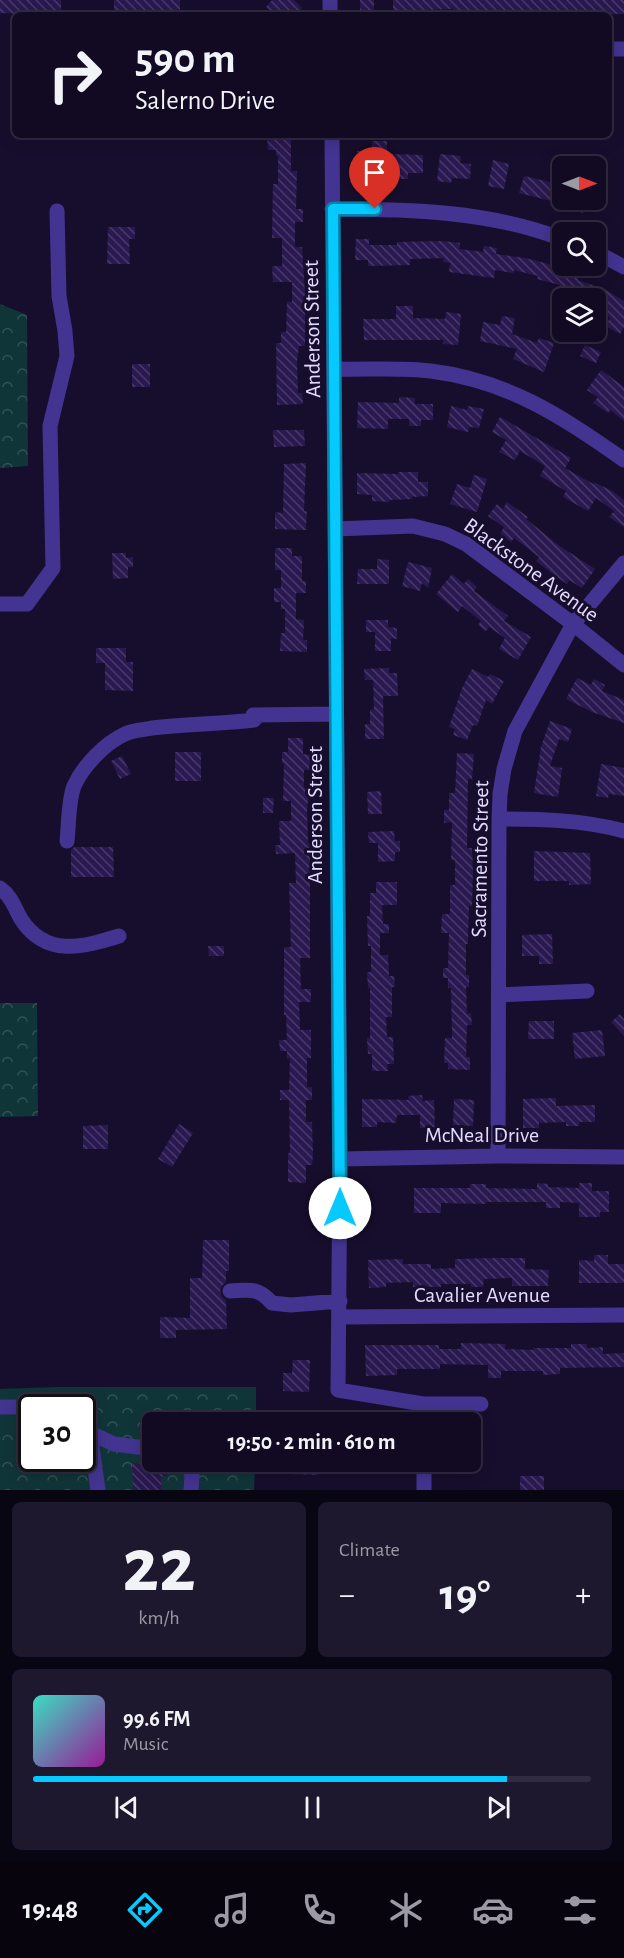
<!DOCTYPE html>
<html lang="en">
<head>
<meta charset="utf-8">
<style>
  body { margin:0; font-family:"Alegreya Sans",sans-serif; background:#1e182f; color:#f1f3f6; height:100vh; display:flex; flex-direction:column; font-size:22px; white-space:nowrap }
  * { box-sizing:border-box; margin:0 }
  p { font-size:20px; color:#9c9aa5 }
  .icon { flex:none; width:33px; height:33px; fill:none; stroke:currentColor; stroke-width:2; stroke-linecap:round; stroke-linejoin:round }
  .map { position:relative; height:1490px; overflow:hidden }
  .drawer { display:flex; flex-direction:column; gap:12px; padding:12px; background:#090613; flex:1 }
  .drawer>* { flex:none }
  .guide { position:absolute; left:12px; top:12px; width:600px; height:126px; border-radius:9px; box-shadow:0 3px 15px #0003,0 0 0 2px #302b40; background:#110a22; color:#f1f3f6; overflow:hidden }
  .needle { width:39px; rotate:90deg }
  .tools { position:absolute; left:552px; top:156px; display:grid; gap:12px }
  .tools a { display:grid; place-items:center; width:54px; height:54px; border-radius:9px; background:#110a22; box-shadow:0 3px 15px #0003,0 0 0 2px #302b40; font-size:30px }
  .speed { position:absolute; left:18px; top:1394px; display:flex; gap:12px; font-size:30px; font-weight:700; text-align:center }
  .speed>* { display:grid; place-content:center; width:78px; height:78px; border-radius:50%; background:#110a22; box-shadow:0 3px 15px #0003,0 0 0 2px #302b40; line-height:1 }
  .speed .limit { border:3px solid #111; border-radius:9px; background:#fff; color:#111 }
  .pin { position:absolute; display:grid; place-items:center; width:51px; height:51px; color:#fff; margin:-62px -26px; border-radius:50% 50% 50% 0; rotate:-45deg; box-shadow:0 0 6px #0007 }
  .pin .icon { rotate:45deg }
  .me { position:absolute; width:66px; margin:-33px; rotate:0deg; stroke-linejoin:round; filter:drop-shadow(0 0 4px #0008) }
  .turn { display:flex; align-items:center; gap:21px; height:126px; padding:0 24px; font-size:27px }
  .turn .icon { width:78px; height:78px; stroke-width:2.5 }
  .turn b { display:block; font-size:42px; line-height:51px }
  .big { font-size:45px; font-weight:700; line-height:1.1 }
  .drawer .tile { flex:1; display:flex; flex-direction:column; justify-content:center; gap:9px; min-width:0; padding:0 21px; border-radius:9px; background:#1e182f }
  .drawer .dial { align-items:center; gap:0 }
  .dial b { font-size:78px; line-height:1 }
  .song { display:flex; align-items:center; gap:18px }
  .cover { width:72px; height:72px; border-radius:9px; background:linear-gradient(135deg,hsl(170 70% 55%),hsl(300 70% 35%)) }
  .played { height:6px; border-radius:3px; background:linear-gradient(90deg,#06c9ff 85%,#302b40 85%) }
  .keys { display:flex; justify-content:space-around; direction:ltr }
  .heat { display:flex; justify-content:space-between; align-items:center; font-size:33px; direction:ltr }
  .drawer .tiles { flex:1; display:grid; gap:12px; grid-template-columns:1fr 1fr }
  .tile:last-child { grid-column:span 2 }
  .trip { position:absolute; left:142px; top:1412px; width:339px; height:60px; border-radius:9px; background:#110a22; box-shadow:0 3px 15px #0003,0 0 0 2px #302b40; font-weight:700; line-height:60px; text-align:center }
  .tabs { display:flex; height:96px; justify-content:space-around; align-items:center; background:#07040e; color:#9c9aa5 }
  .tabs .icon { width:42px; height:42px }
  .tabs .on { color:#06c9ff }
  .tabs b { font-size:27px; color:#f1f3f6 }
  .map>svg:first-child { display:block }
  .forest { fill:url(#forest-crowns) }
  .building { fill:url(#building-back-hatch) }
  .lines { fill:none; stroke-linecap:round; stroke-linejoin:round }
  .minor { stroke:#433491; stroke-width:15 }
  .route-casing { stroke:#0483a6; stroke-width:15 }
  .route { stroke:#06c9ff; stroke-width:10 }
  .labels { text-anchor:middle; stroke-width:6; stroke-linejoin:round; paint-order:stroke }
  .street-label { font-size:22px; fill:#e3daff; stroke:#170e2d }
</style>
</head>
<body>
<div class="map">
<svg width="624" height="1490" viewBox="0 0 624 1490">
  <defs>
    <pattern id="forest-crowns" width="20" height="18" patternUnits="userSpaceOnUse" patternTransform="scale(1.5)"><rect width="20" height="18" fill="#103538"/><path d="M2 6a3 3 0 1 1 6 0M12 15a3 3 0 1 1 6 0" fill="none" stroke="#335256"/></pattern>
    <pattern id="building-back-hatch" width="6" height="6" patternUnits="userSpaceOnUse" patternTransform="scale(1.5)"><rect width="6" height="6" fill="#2a1850"/><path d="M-1 5l2 2M0 0l6 6M5-1l2 2" fill="none" stroke="#49396a"/></pattern>
  </defs>
  <rect width="100%" height="100%" fill="#170e2d"/>
  <path class="forest" d="M0 304 27 315 28 466 0 468Z
    M0 1003H37L38 1116 0 1117Z
    M58 1387H256V1422H153V1461H255L254 1490H0V1413L31 1412 32 1458H82V1407H44V1400L0 1401V1389Z"/>
  <path class="building" d="M0 0H61V15L0 13Z
    M114 0H180V12H171V15H114Z
    M272 0H294L302 8 296 15H275L266 7Z
    M360 0H374V15H360Z
    M393 0H624V14L453 15V9L425 10V15L393 14Z
    M267 135H291V171H297L296 209H303V222H295V247H302L305 294V346H299L297 362 298 393H302L303 404 277 405 276 343H281V332H286L287 302H292V282H273L272 266H282V238H272L273 184H278V156H276V150H268Z
    M372 141H387V154L423 155V173H408V179H397V175L357 176V151H372Z
    M440 154 461 156 460 163 471 164 470 179 452 178 451 183 437 181Z
    M493 160 509 164 504 189 488 186Z
    M524 176 562 185V200H588L583 213 551 201 519 193Z
    M108 227H135V239H129L130 264H107Z
    M356 239H369V245H397V242L443 241 460 243 459 249 483 252 484 246 497 248 496 254 525 258 560 267 579 275 578 280 606 290 624 301V327L620 334 605 326 610 318 596 309V298H580L558 290 560 285 537 279 538 276 514 270 513 273 495 270 494 278 449 272 450 263 443 262 444 258 410 259V265L368 266V260H355Z
    M396 306H413V318L445 319 446 312 461 314 458 345 443 344V340H364L363 319H396Z
    M502 316 515 318 512 334 537 343 539 338 554 343 544 372 513 359 517 349 480 341 483 322 500 325Z
    M585 345 601 352 596 363 580 356Z
    M132 364H150V387H132Z
    M601 370 624 387V421L610 410 608 413 593 403 598 397 587 390Z
    M399 397 415 398V404H433V420H421V426H409V419H388V429L357 428 358 402 399 403Z
    M451 406 467 410 468 406 484 409 479 428 469 427 468 432 447 427Z
    M500 417 571 458 565 468 593 484 594 482 612 491 624 500V527L609 517 614 511 596 498 588 511 563 497 566 491 540 476 545 466 520 451 515 460 499 452 506 440 492 432Z
    M273 430H304L305 446 274 447Z
    M306 463 304 511H307L306 530 275 529V512L283 513 284 464Z
    M398 472H418V482H428V496L412 497V499L390 500 389 502 372 501V495L357 494V473L398 474Z
    M474 475 487 479 477 512 450 504 457 484 470 488Z
    M507 502 528 517 526 519 561 547 595 569 582 588 569 580 567 584 554 575 536 561 539 557 514 538 511 542 500 534 504 527 488 516 497 504 503 509Z
    M275 548H292V556H302V581H306V593H296V619L304 620 303 640H307V652L280 651 281 633H285V609H281V602H274V588H281V570H275Z
    M112 553H126V558L133 557V567H128V578L113 579Z
    M377 559 389 560V584H357L358 569H377Z
    M408 562 432 568 428 588 422 583 420 591 402 586Z
    M452 574 464 584 468 579 477 587 474 591 508 616 504 621 531 637 518 660 499 649 505 638 489 627 486 631 478 625 481 621 462 606 458 612 436 594Z
    M366 620H388V627L397 628V639L391 638V651H375V632H366Z
    M96 648H126V662H133V691L105 690V663H96Z
    M389 668V673H397L398 696H383L384 739H365V724H370V710L374 709 373 680H365L364 669Z
    M472 669 488 677 490 674 504 681 492 704 486 700 477 726 473 725 467 740 453 735 455 729 449 727 462 688Z
    M577 678 591 685 594 679 605 685 602 691 624 700V723L592 712 566 699Z
    M550 721 572 729 568 742 559 739 550 766 562 768 558 797 534 793 541 747Z
    M288 738H303V754L310 755V770H304V788H309L307 812 308 843H310V958H300L301 989H311V1002H299L300 1030H311V1058H307V1087H312V1100H306V1122H312L313 1154 312 1165H306V1183L288 1182V1153H290L289 1100H280V1090H289L290 1058 287 1059V1051H280L279 1040H287L286 1015H284V947H291L289 883H296L295 853 276 854 275 845H280L279 821H291V801H283L284 763H282V752H288Z
    M175 752H201V781H175Z
    M457 753 474 754 472 779H468L467 848H472L473 872 472 906H469L468 944H466V975H469V987H466L467 1014 471 1013 472 1025H467L466 1057H470V1070L448 1069V1063H444L445 1038H452L451 988H448V978H443V968H448L449 933H441L442 914H450V885H455V860H451L452 822 444 823V810H449V793H455Z
    M122 756 131 774 120 779 111 761Z
    M601 764 624 768V796L609 794 608 798 596 796Z
    M381 791 382 814H368L367 792Z
    M263 798H274L273 813H263Z
    M394 831 395 841H400V852H395V861L378 862V843H369L368 832Z
    M74 847H113L114 877H71V850Z
    M534 851 590 853 591 884 569 885V881H534Z
    M376 882H397V905H382L383 924H389V933H380V955H388L389 976H394L395 987H392V1017H386L387 1037H393L394 1064H387L388 1071H372V1054H368L367 1038H370V988H368L367 972H371V946H368L367 916H370V893H376Z
    M552 934 553 964H539V956H522V935Z
    M208 946H224V956H209Z
    M620 1014 624 1019V1036L611 1022Z
    M529 1021H554V1039H528Z
    M602 1030 605 1056 575 1059 572 1033Z
    M422 1095 423 1101 434 1100 435 1127 420 1128V1115H397L396 1123 377 1122V1127H362V1099L409 1100 408 1096Z
    M556 1098V1106L595 1105V1122H579V1126H566V1122L539 1123V1128H523V1099Z
    M454 1099 474 1100 473 1126 453 1125Z
    M179 1124 193 1133 172 1167 158 1159Z
    M108 1125V1149H83V1126Z
    M537 1183 548 1184V1187L579 1188V1183H592V1191H609V1212H600V1217H579V1203L560 1202V1208H546V1202H486V1204L441 1203V1213H414V1188H470V1184H486V1188L537 1189Z
    M203 1240H229V1271H226V1282L222 1286 220 1291 222 1297 226 1300 227 1329 176 1330V1338H160V1317L190 1318V1278H202Z
    M594 1255H608V1264H624V1283H579V1260L594 1261Z
    M495 1258H525V1269L549 1270 548 1286H512V1278L484 1279 483 1287H471V1284H441V1287H413V1282L386 1283V1287L369 1288 368 1260 403 1259V1264H431V1269L455 1268V1259Z
    M461 1343 506 1344 505 1349 533 1350V1348H571V1344H587V1348L603 1347V1354L624 1353V1367L560 1368V1374L543 1375V1371H501V1378H488V1365L440 1364V1369H397V1375L366 1376 365 1345H439V1349H461Z
    M293 1360H310L309 1392 283 1391V1373H292Z
    M289 1461H319L318 1475 289 1474Z
    M132 1463H166L167 1476 161 1477V1490H133Z
    M520 1476H544V1490H520Z"/>
  <g class="lines">
    <path class="minor" d="M330 0V15
      M609 49H624
      M332 135 340 1159 338 1390 423 1404H481
      M332 209C410 209 489 211 562 239
      M596 252 624 267
      M334 369C364 370 401 367 431 371 509 381 561 416 624 460
      M335 529 413 526 445 534 466 544 573 624 624 665
      M0 604H27L53 568 50 426 67 356 65 331 59 296 57 211
      M253 715 336 714
      M499 819C542 819 583 820 624 831
      M67 841C69 824 68 802 74 786 83 766 105 743 125 734 133 730 144 730 152 728 186 724 220 724 254 720L258 715
      M0 888C12 897 14 907 21 919 46 958 83 947 119 936
      M499 995 587 991
      M498 1156 499 819 500 794 504 769 515 731 573 624 624 563
      M340 1159 498 1156 624 1157
      M230 1291C250 1290 258 1287 272 1303L291 1305 340 1301
      M340 1317 624 1315
      M423 1404 424 1422
      M0 1407H39
      M82 1429 114 1444 153 1449
      M90 1432 98 1490
      M185 1461 192 1475 191 1490
      M424 1461V1490"/>
  </g>
  <g class="lines">
    <defs>
      <path id="route" d="M340 1208 333 209H375"/>
    </defs>
    <use href="#route" class="route-casing"/>
    <use href="#route" class="route"/>
  </g>
  <g class="labels">
    <g class="street-label">
      <text transform="translate(311 329) rotate(-91)" y="8">Anderson Street</text>
      <text transform="translate(532 569) rotate(36)" y="8">Blackstone Avenue</text>
      <text transform="translate(314 815) rotate(-90)" y="8">Anderson Street</text>
      <text transform="translate(479 859) rotate(-89)" y="8">Sacramento Street</text>
      <text x="482" y="1142">McNeal Drive</text>
      <text x="482" y="1302">Cavalier Avenue</text>
    </g>
  </g>
</svg>
<div class="tools">
<a><svg class="needle" viewBox="-14 -14 28 28"><path d="M0-13l5 13h-10z" fill="#e53935"/><path d="M0 13l5-13h-10z" fill="#9c9aa5"/></svg></a>
<a><svg class="icon" aria-label="search" viewBox="0 0 24 24"><circle cx="10" cy="10" r="6"/><path d="M15 15l6 6"/></svg></a>
<a><svg class="icon" aria-label="layers" viewBox="0 0 24 24"><path d="M12 4l9 5-9 5-9-5zM3 14l9 5 9-5"/></svg></a>
</div>
<div class="speed"><div class="limit">30</div></div>
<div class="pin" style="left:375px;top:209px;background:#d93025"><svg class="icon" aria-label="arrive" viewBox="0 0 24 24"><path d="M6 21V4h12l-3 4 3 4H6"/></svg></div>
<svg class="me" style="left:340px;top:1208px" viewBox="-20 -20 40 40"><circle r="19" fill="#fff"/><path d="M0-13L10 11 0 6-10 11z" fill="#06c9ff"/></svg>
<div class="trip">19:50 · 2 min · 610 m</div>
<div class="guide">
<div class="turn"><svg class="icon" aria-label="right" viewBox="0 0 24 24"><path d="M7 20v-9h11M14 6l5 5-5 5"/></svg><div><b>590 m</b>Salerno Drive</div></div>
</div>
</div>
<section class="drawer">
<div class="tiles">
<div class="tile dial"><b>22</b><p>km/h</p></div>
<div class="tile"><p>Climate</p>
<div class="heat"><a>−</a><b class="big">19°</b><a>+</a></div>
</div>
<div class="tile">
<div class="song"><i class="cover"></i><div><b>99.6 FM</b><p>Music</p></div></div>
<div class="played"></div>
<div class="keys"><svg class="icon" aria-label="previous" viewBox="0 0 24 24"><path d="M18 5L8 12l10 7zM5 5v14"/></svg><svg class="icon" aria-label="pause" viewBox="0 0 24 24"><path d="M8 5v14M16 5v14"/></svg><svg class="icon" aria-label="next" viewBox="0 0 24 24"><path d="M6 5l10 7-10 7zM19 5v14"/></svg></div>
</div>
</div>
</section>
<nav class="tabs">
<b>19:48</b>
<svg class="icon on" aria-label="directions" viewBox="0 0 24 24"><path d="M12 3l9 9-9 9-9-9zM9 14v-3h6M13 9l2 2-2 2"/></svg>
<svg class="icon" aria-label="music" viewBox="0 0 24 24"><path d="M9 18V5l10-2v13"/><circle cx="6" cy="18" r="3"/><circle cx="16" cy="16" r="3"/></svg>
<svg class="icon" aria-label="phone" viewBox="0 0 24 24"><path d="M5 4h4l2 5-3 2q2 4 5 5l2-3 5 2v4C11 20 4 13 5 4z"/></svg>
<svg class="icon" aria-label="climate" viewBox="0 0 24 24"><path d="M12 3v18M4 7l16 10M4 17L20 7"/></svg>
<svg class="icon" aria-label="car" viewBox="0 0 24 24"><path d="M5 17H2v-5l4-1 3-4h7l3 4 3 1v5h-3M9 17h6M6 11h13"/><circle cx="7" cy="17" r="2"/><circle cx="17" cy="17" r="2"/></svg>
<svg class="icon" aria-label="filters" viewBox="0 0 24 24"><path d="M4 7h16M4 17h16"/><circle cx="9" cy="7" r="2"/><circle cx="15" cy="17" r="2"/></svg>
</nav>
</body>
</html>
